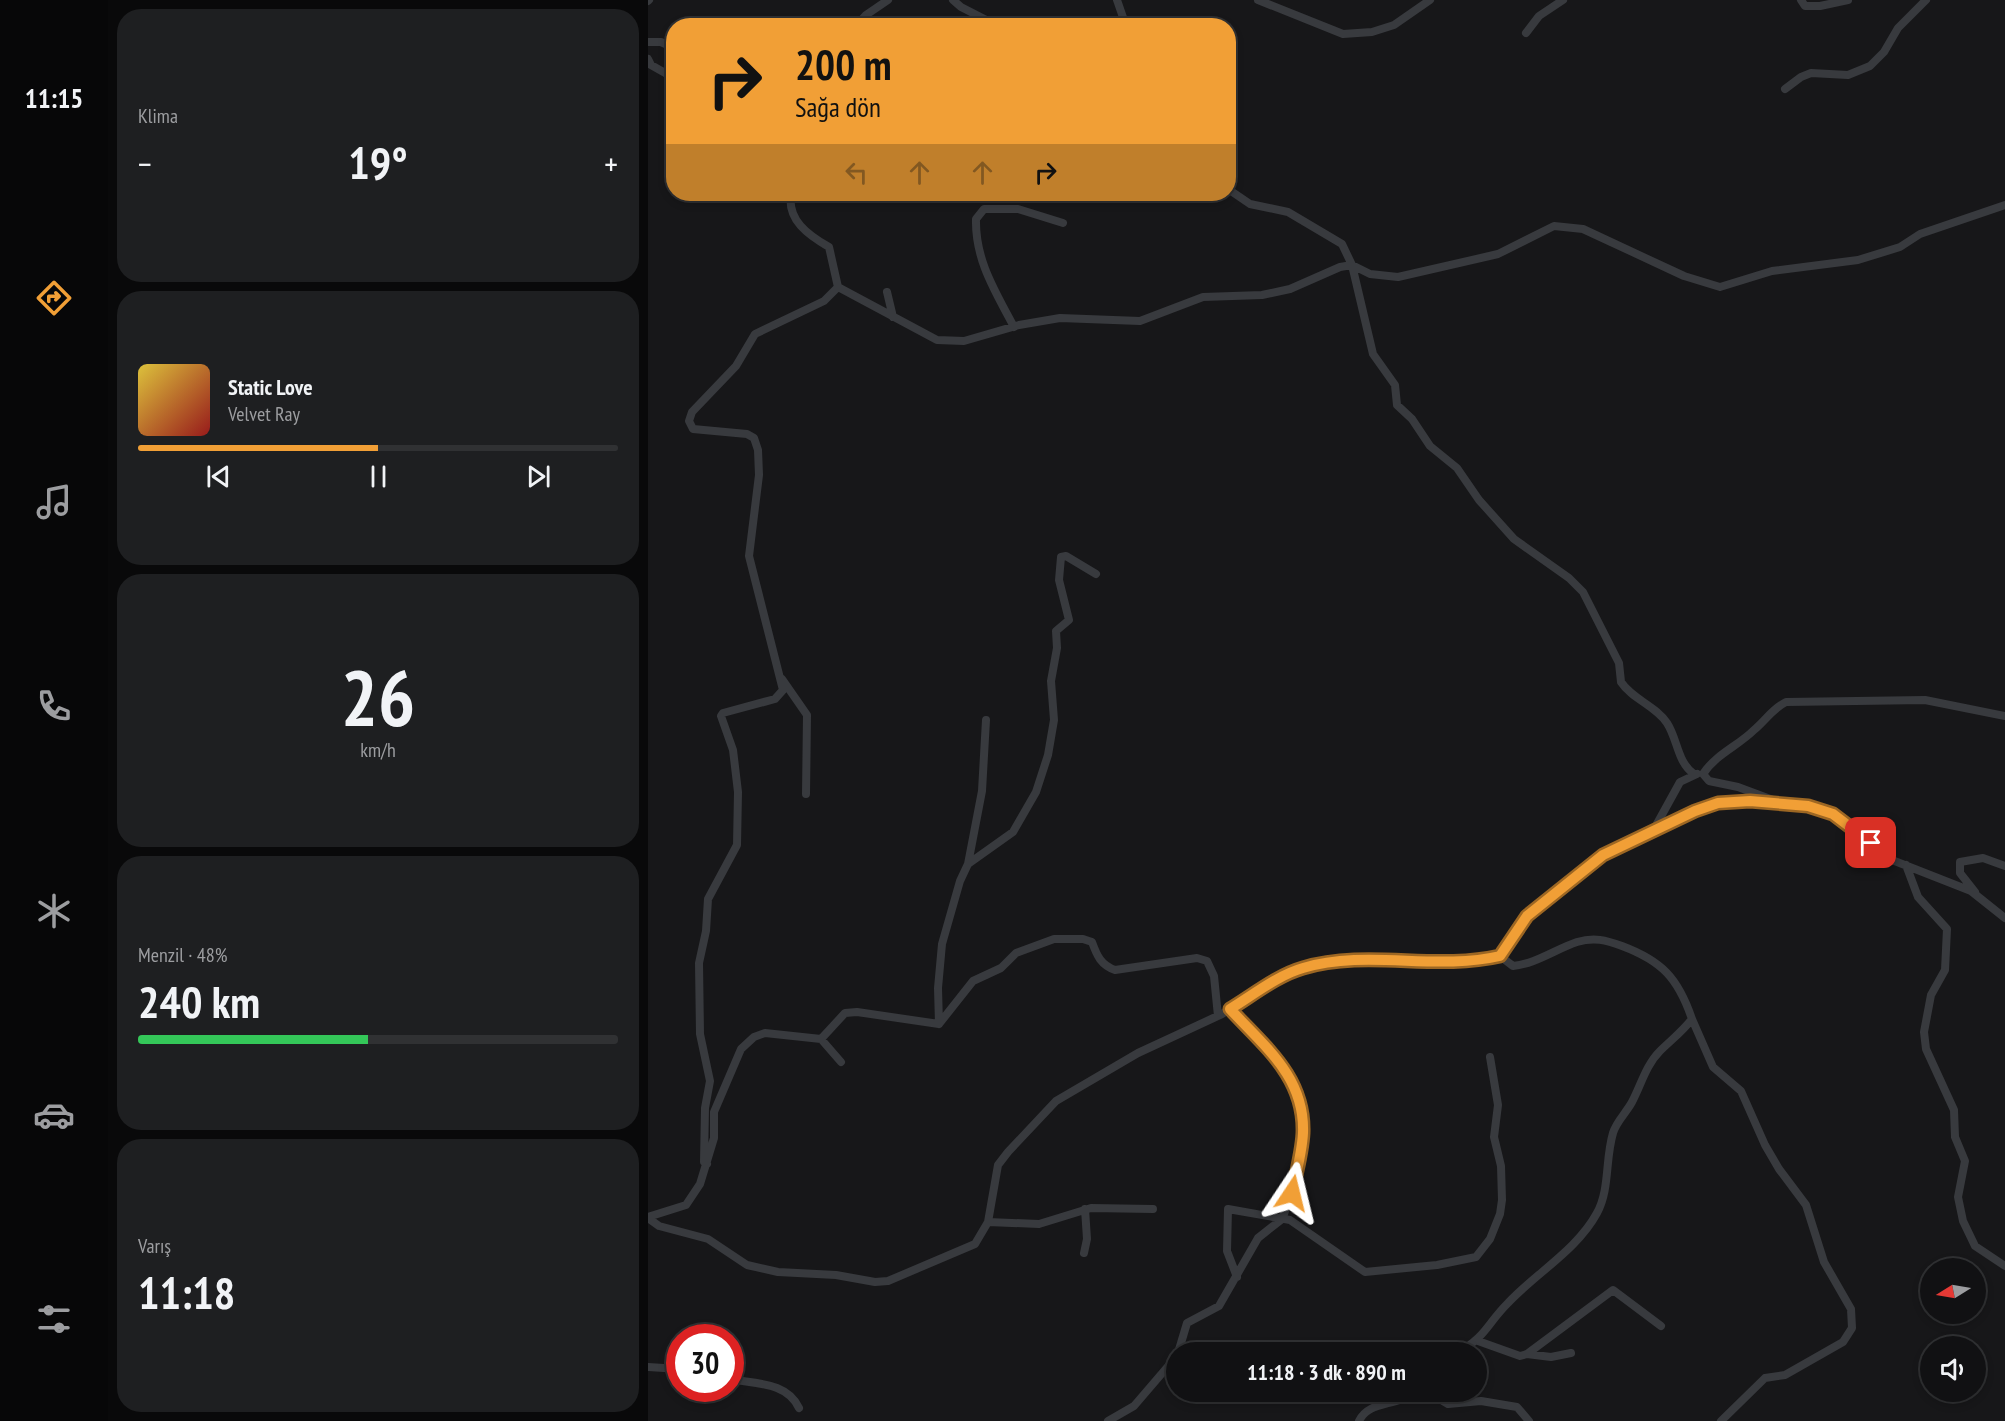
<!DOCTYPE html>
<html lang="tr">
<head>
<meta charset="utf-8">
<style>
  body { margin:0; font-family:"PT Sans Narrow",sans-serif; background:#1e1f21; color:#f1f3f6; height:100vh; display:flex; flex-direction:column; font-size:22px; white-space:nowrap }
  * { box-sizing:border-box; margin:0 }
  p { font-size:20px; color:#9c9da0 }
  .icon { flex:none; width:33px; height:33px; fill:none; stroke:currentColor; stroke-width:2; stroke-linecap:round; stroke-linejoin:round }
  .map { position:relative; flex:1; overflow:hidden }
  .sheet { display:flex; flex-direction:column; gap:9px; padding:9px; background:#09090a; width:540px }
  .sheet>* { flex:none }
  .hud { position:absolute; left:18px; top:18px; width:570px; height:183px; border-radius:24px; box-shadow:0 3px 9px #0003,0 0 0 2px #303133; background:#f19f36; color:#111; overflow:hidden }
  .needle { width:39px; rotate:259deg }
  .buttons { position:absolute; left:1272px; top:1258px; display:grid; gap:12px }
  .buttons a { display:grid; place-items:center; width:66px; height:66px; border-radius:50%; background:#111113; box-shadow:0 3px 9px #0003,0 0 0 2px #303133; font-size:30px }
  .speed { position:absolute; left:18px; top:1324px; display:flex; gap:12px; font-size:30px; font-weight:700; text-align:center }
  .speed>* { display:grid; place-content:center; width:78px; height:78px; border-radius:50%; background:#111113; box-shadow:0 3px 9px #0003,0 0 0 2px #303133; line-height:1 }
  .speed .limit { border:9px solid #d22; background:#fff; color:#111 }
  .pin { position:absolute; display:grid; place-items:center; width:51px; height:51px; color:#fff; margin:-26px; border-radius:12px; box-shadow:0 3px 9px #0006 }
  .me { position:absolute; width:66px; margin:-33px; rotate:10deg; stroke-linejoin:round; filter:drop-shadow(0 0 4px #0008) }
  .turn { display:flex; align-items:center; gap:21px; height:126px; padding:0 30px; font-size:27px }
  .turn .icon { width:78px; height:78px; stroke-width:2.5 }
  .turn b { display:block; font-size:42px; line-height:51px }
  .lanes { display:flex; align-items:center; height:57px; padding:0 30px; background:#0003; justify-content:center; gap:30px; direction:ltr }
  .lanes .off { opacity:.35 }
  .big { font-size:45px; font-weight:800; line-height:1.1 }
  .sheet .card { flex:1; display:flex; flex-direction:column; justify-content:center; gap:9px; min-width:0; padding:0 21px; border-radius:24px; background:#1e1f21 }
  .sheet .dial { align-items:center; gap:0 }
  .dial b { font-size:78px; line-height:1 }
  .song { display:flex; align-items:center; gap:18px }
  .cover { width:72px; height:72px; border-radius:9px; background:linear-gradient(135deg,hsl(50 70% 55%),hsl(0 70% 35%)) }
  .played { height:6px; border-radius:3px; background:linear-gradient(90deg,#f19f36 50%,#303133 50%) }
  .keys { display:flex; justify-content:space-around; direction:ltr }
  .heat { display:flex; justify-content:space-between; align-items:center; font-size:33px; direction:ltr }
  .charge { height:9px; border-radius:4px; background:linear-gradient(90deg,#34c759 48%,#303133 0) }
  .trip { position:absolute; left:518px; top:1342px; width:321px; height:60px; border-radius:30px; background:#111113; box-shadow:0 3px 9px #0003,0 0 0 2px #303133; font-weight:800; line-height:60px; text-align:center }
  main { display:flex; flex:1; min-height:0 }
  .menu { display:flex; flex-direction:column; width:108px; justify-content:space-around; align-items:center; background:#070708; color:#9c9da0 }
  .menu .icon { width:42px; height:42px }
  .menu .selected { color:#f19f36 }
  .menu b { font-size:27px; color:#f1f3f6 }
  .map>svg:first-child { display:block }
  .lines { fill:none; stroke-linecap:round; stroke-linejoin:round }
  .minor { stroke:#383a3e; stroke-width:8 }
  .route-casing { stroke:#9d6723; stroke-width:15 }
  .route { stroke:#f19f36; stroke-width:10 }
</style>
</head>
<body>
<main>
<nav class="menu">
<b>11:15</b>
<svg class="icon selected" aria-label="directions" viewBox="0 0 24 24"><path d="M12 3l9 9-9 9-9-9zM9 14v-3h6M13 9l2 2-2 2"/></svg>
<svg class="icon" aria-label="music" viewBox="0 0 24 24"><path d="M9 18V5l10-2v13"/><circle cx="6" cy="18" r="3"/><circle cx="16" cy="16" r="3"/></svg>
<svg class="icon" aria-label="phone" viewBox="0 0 24 24"><path d="M5 4h4l2 5-3 2q2 4 5 5l2-3 5 2v4C11 20 4 13 5 4z"/></svg>
<svg class="icon" aria-label="climate" viewBox="0 0 24 24"><path d="M12 3v18M4 7l16 10M4 17L20 7"/></svg>
<svg class="icon" aria-label="car" viewBox="0 0 24 24"><path d="M5 17H2v-5l4-1 3-4h7l3 4 3 1v5h-3M9 17h6M6 11h13"/><circle cx="7" cy="17" r="2"/><circle cx="17" cy="17" r="2"/></svg>
<svg class="icon" aria-label="filters" viewBox="0 0 24 24"><path d="M4 7h16M4 17h16"/><circle cx="9" cy="7" r="2"/><circle cx="15" cy="17" r="2"/></svg>
</nav>
<section class="sheet">
<div class="card"><p>Klima</p>
<div class="heat"><a>−</a><b class="big">19°</b><a>+</a></div>
</div>
<div class="card">
<div class="song"><i class="cover"></i><div><b>Static Love</b><p>Velvet Ray</p></div></div>
<div class="played"></div>
<div class="keys"><svg class="icon" aria-label="previous" viewBox="0 0 24 24"><path d="M18 5L8 12l10 7zM5 5v14"/></svg><svg class="icon" aria-label="pause" viewBox="0 0 24 24"><path d="M8 5v14M16 5v14"/></svg><svg class="icon" aria-label="next" viewBox="0 0 24 24"><path d="M6 5l10 7-10 7zM19 5v14"/></svg></div>
</div>
<div class="card dial"><b>26</b><p>km/h</p></div>
<div class="card"><p>Menzil · 48%</p><b class="big">240 km</b><div class="charge"></div></div>
<div class="card"><p>Varış</p><b class="big">11:18</b></div>
</section>
<div class="map">
<svg width="1357" height="1421" viewBox="0 0 1357 1421">
  <rect width="100%" height="100%" fill="#171719"/>
  <g class="lines">
    <path class="minor" d="M305 0 313 7 350 26
      M469 0 478 26
      M610 0 695 34 724 32 746 25 782 0
      M1153 0 1157 6H1172L1200 0
      M0 1 1 0
      M208 26 218 15 240 0
      M878 33 891 16 915 0
      M0 42H13L26 48
      M0 59 3 65 26 78
      M1137 89 1153 77 1163 73 1200 75 1222 66 1236 52 1250 28 1278 0
      M580 189 602 204 640 212 694 244 704 265 725 354 747 385 749 405 764 419 782 446 809 468 831 500 866 539 921 578 935 592 971 663 973 682C984 699 1008 706 1019 723 1030 740 1029 762 1046 774
      M143 194C139 220 160 235 181 247L190 287 289 340 316 341 371 325 412 318 492 321 555 297 614 295 642 289 692 267 704 265 722 274 750 277 850 254 906 226 935 229 1036 276 1072 287 1124 271 1210 260 1252 247 1272 234 1357 205
      M239 292 245 317
      M366 327C347 291 327 260 328 219L336 209H370L415 223
      M134 679 159 715 158 794
      M1125 800 1090 787 1061 781 1055 774C1068 754 1090 746 1106 730 1118 720 1124 709 1138 702L1277 700 1357 716
      M1005 831 1032 782 1049 774
      M320 864 334 791 338 720
      M1258 865 1270 897 1299 929 1297 970 1283 995 1276 1032 1278 1049 1306 1110 1307 1137 1317 1161 1310 1197 1315 1221 1327 1246 1357 1266
      M1327 892 1312 873V862L1335 858 1357 866
      M1044 1019 1065 1067 1093 1091 1117 1145 1131 1169 1158 1205 1176 1262 1203 1309 1204 1328 1195 1342 1137 1375 1117 1378 1073 1421
      M291 1024 325 981 353 968 368 953 406 939H435L444 942C449 956 453 965 467 970L549 958 559 961 566 976 570 1016
      M173 1039 193 1062
      M59 1164 56 1162 57 1108 62 1081 52 1034 51 963 58 931 60 899 89 845 90 792 85 750 73 716 75 713 127 699 135 690 101 556 111 475 110 450 106 438 99 434 45 429 41 421 44 412 88 366 107 334 176 301 190 287
      M0 1217 38 1205 52 1184 66 1138V1112L93 1049 106 1037 117 1033 173 1039 197 1013 209 1012 291 1024 290 988 294 944 312 881 320 864 365 832 388 792 400 755 406 720 403 681 409 648 408 631 421 620 411 580 413 557 418 556 448 574
      M0 1218 11 1226 60 1239 99 1265 130 1272 188 1275 227 1282 240 1281 327 1244 340 1222 350 1165 360 1152 408 1101 490 1053 574 1014 653 968 688 961 824 963 852 956 879 916 955 855 1046 811 1070 803 1102 801 1160 806 1185 814 1244 860 1323 891 1357 918
      M340 1222 391 1224 443 1208 505 1209
      M436 1253 439 1239 437 1209
      M589 1277 579 1251 580 1209 642 1220 717 1272 789 1265 828 1257 842 1239 852 1214 854 1200 853 1166 846 1137 850 1105 842 1057
      M830 1341 872 1356 879 1354 965 1290 1013 1326
      M530 1353 539 1323 571 1306 610 1238 634 1219 644 1193 655 1135 654 1112 641 1074 582 1009
      M809 1353C839 1336 838 1325 860 1303 888 1273 929 1250 949 1213 962 1189 957 1160 965 1133 968 1122 978 1113 984 1102 993 1085 998 1065 1012 1051 1023 1040 1034 1032 1044 1019 1030 978 1014 961 974 946 958 940 946 937 929 942 908 949 887 964 865 966L852 956
      M879 1354 903 1357 923 1353
      M0 1367 32 1369
      M82 1379C108 1384 139 1382 151 1408
      M780 1392 800 1404 833 1401 869 1407 881 1421
      M460 1421 486 1406 528 1357
      M711 1421C721 1400 749 1407 765 1392"/>
  </g>
  <g class="lines">
    <defs>
      <path id="route" d="M644 1193C648 1174 654 1153 655 1133 657 1077 617 1047 582 1009 605 995 630 975 655 968 719 949 787 971 852 956L879 916 955 855 1047 811 1070 803 1102 801 1160 806 1185 814 1223 843"/>
    </defs>
    <use href="#route" class="route-casing"/>
    <use href="#route" class="route"/>
  </g>
</svg>
<div class="buttons">
<a><svg class="needle" viewBox="-14 -14 28 28"><path d="M0-13l5 13h-10z" fill="#e53935"/><path d="M0 13l5-13h-10z" fill="#9c9da0"/></svg></a>
<a><svg class="icon" aria-label="sound" viewBox="0 0 24 24"><path d="M4 9h4l5-4v14l-5-4H4zM17 9q2 3 0 6"/></svg></a>
</div>
<div class="speed"><div class="limit">30</div></div>
<div class="pin" style="left:1223px;top:843px;background:#d93025"><svg class="icon" aria-label="arrive" viewBox="0 0 24 24"><path d="M6 21V4h12l-3 4 3 4H6"/></svg></div>
<svg class="me" style="left:644px;top:1193px" viewBox="-20 -20 40 40"><path d="M0-17L14 15 0 8-14 15z" fill="#f19f36" stroke="#fff" stroke-width="4"/></svg>
<div class="trip">11:18 · 3 dk · 890 m</div>
<div class="hud">
<div class="turn"><svg class="icon" aria-label="right" viewBox="0 0 24 24"><path d="M7 20v-9h11M14 6l5 5-5 5"/></svg><div><b>200 m</b>Sağa dön</div></div>
<div class="lanes"><svg class="icon off" aria-label="left" viewBox="0 0 24 24"><path d="M17 20v-9H6M10 6l-5 5 5 5"/></svg><svg class="icon off" aria-label="ahead" viewBox="0 0 24 24"><path d="M12 20V5M6 11l6-6 6 6"/></svg><svg class="icon off" aria-label="ahead" viewBox="0 0 24 24"><path d="M12 20V5M6 11l6-6 6 6"/></svg><svg class="icon" aria-label="right" viewBox="0 0 24 24"><path d="M7 20v-9h11M14 6l5 5-5 5"/></svg></div>
</div>
</div>
</main>
</body>
</html>
